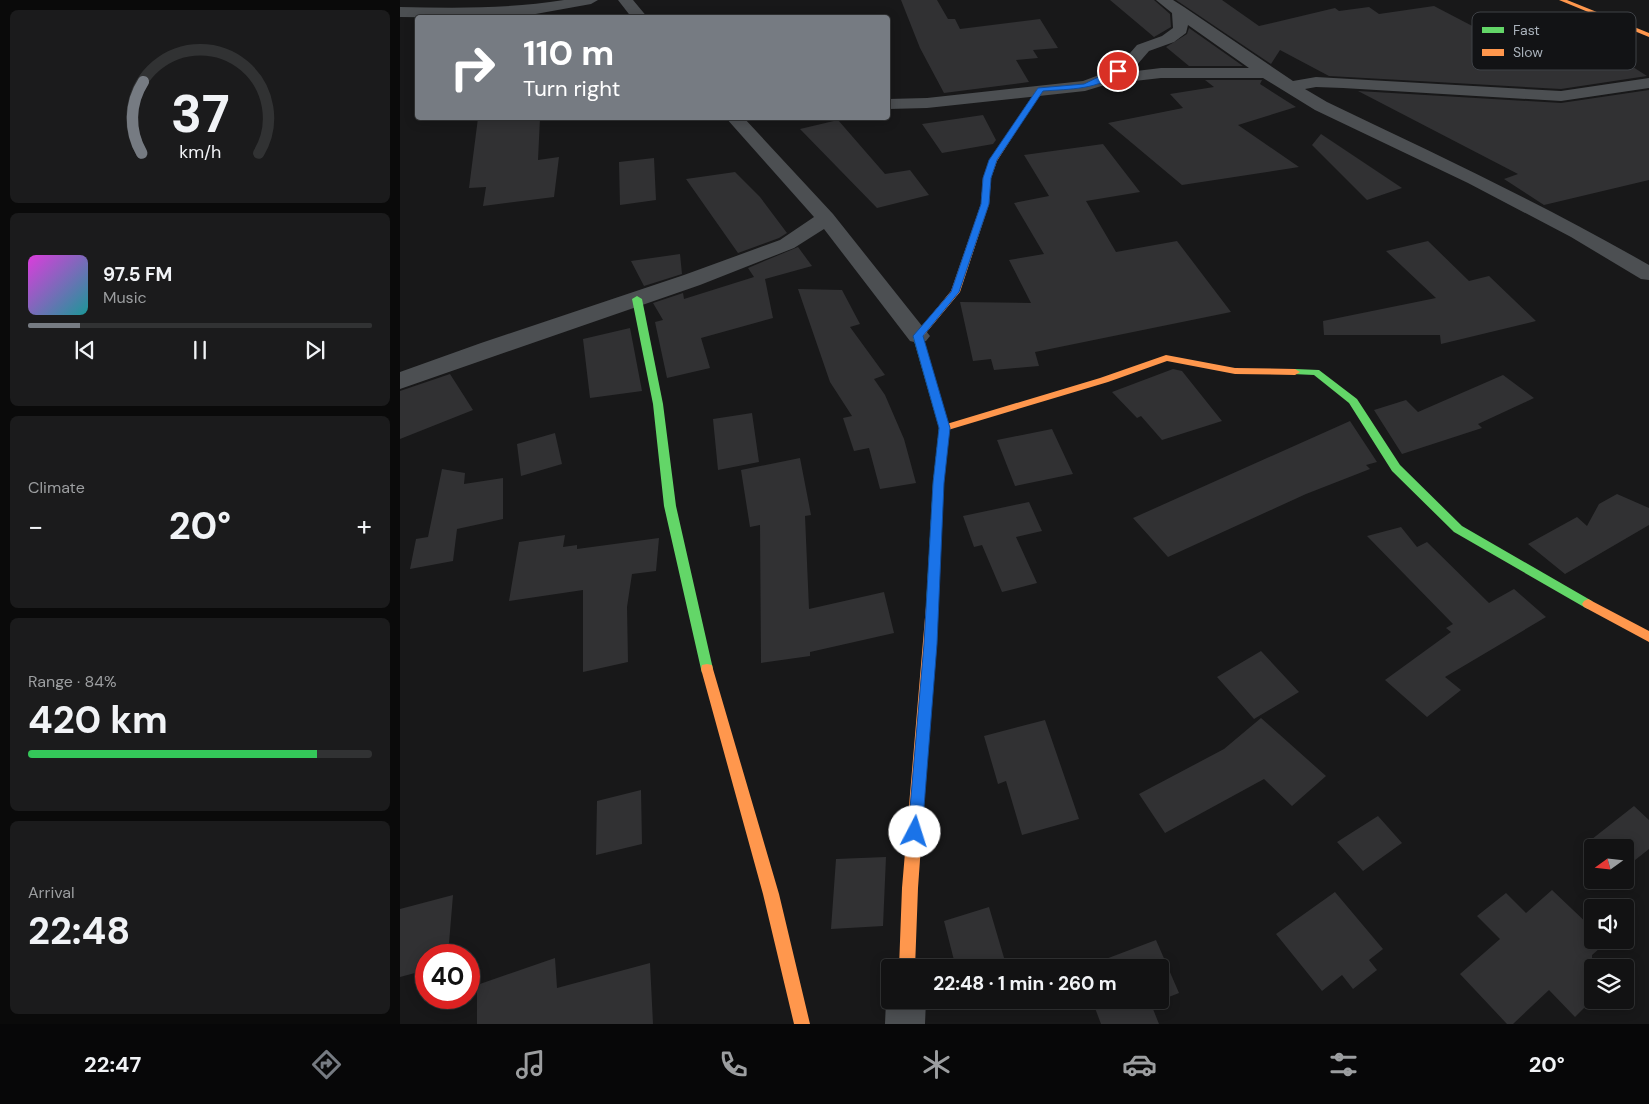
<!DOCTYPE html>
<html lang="en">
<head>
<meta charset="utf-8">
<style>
  body { margin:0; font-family:"DM Sans",sans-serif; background:#1b1b1c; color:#f1f3f6; height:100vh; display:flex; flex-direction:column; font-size:19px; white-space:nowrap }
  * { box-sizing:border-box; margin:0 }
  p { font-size:16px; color:#9c9ea0 }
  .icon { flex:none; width:28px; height:28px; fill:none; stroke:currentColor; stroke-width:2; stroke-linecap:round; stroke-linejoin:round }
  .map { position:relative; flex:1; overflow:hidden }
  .panel { display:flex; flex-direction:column; gap:10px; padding:10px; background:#0a0a0a; width:400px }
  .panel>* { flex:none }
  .guide { position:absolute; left:15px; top:15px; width:475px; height:105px; border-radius:5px; box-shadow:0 2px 12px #0003,0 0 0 1px #313233; background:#767b82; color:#fff; overflow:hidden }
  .needle { width:32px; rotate:255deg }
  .tools { position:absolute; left:1184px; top:839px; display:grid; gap:10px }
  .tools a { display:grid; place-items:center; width:50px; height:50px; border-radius:5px; background:#121213; box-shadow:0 2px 12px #0003,0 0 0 1px #313233; font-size:25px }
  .speed { position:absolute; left:15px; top:944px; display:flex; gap:10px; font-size:25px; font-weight:700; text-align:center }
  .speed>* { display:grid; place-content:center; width:65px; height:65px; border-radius:50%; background:#121213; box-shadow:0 2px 12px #0003,0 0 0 1px #313233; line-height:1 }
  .speed .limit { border:8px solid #d22; background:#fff; color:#111 }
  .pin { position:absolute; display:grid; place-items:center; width:42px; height:42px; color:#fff; margin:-21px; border:2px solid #fff; border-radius:50%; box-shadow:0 1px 5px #0007 }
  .me { position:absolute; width:55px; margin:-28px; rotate:5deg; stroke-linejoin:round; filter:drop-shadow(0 0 4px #0008) }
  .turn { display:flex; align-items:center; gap:18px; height:105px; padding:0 25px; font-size:22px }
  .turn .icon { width:65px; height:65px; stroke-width:2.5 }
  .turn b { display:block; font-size:35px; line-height:42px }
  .big { font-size:38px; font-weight:700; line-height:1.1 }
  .panel .card { flex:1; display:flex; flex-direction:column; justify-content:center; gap:8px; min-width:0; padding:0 18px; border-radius:8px; background:#1b1b1c }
  .panel .dial { align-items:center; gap:0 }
  .dial svg { height:130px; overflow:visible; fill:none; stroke:#313233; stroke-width:7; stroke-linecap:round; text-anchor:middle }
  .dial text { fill:#f1f3f6; stroke:none }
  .song { display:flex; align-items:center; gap:15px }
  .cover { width:60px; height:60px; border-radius:8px; background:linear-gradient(135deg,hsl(300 70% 55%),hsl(180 70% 35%)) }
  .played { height:5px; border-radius:2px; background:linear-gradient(90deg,#767b82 15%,#313233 15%) }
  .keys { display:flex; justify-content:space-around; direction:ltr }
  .heat { display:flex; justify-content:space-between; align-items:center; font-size:28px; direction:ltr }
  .charge { height:8px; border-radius:4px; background:linear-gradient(90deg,#34c759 84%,#313233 0) }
  .trip { position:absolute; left:481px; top:959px; width:288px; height:50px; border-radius:5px; background:#121213; box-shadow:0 2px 12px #0003,0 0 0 1px #313233; font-weight:700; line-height:50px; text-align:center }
  .menu { display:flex; height:80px; justify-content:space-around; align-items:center; background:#070708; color:#9c9ea0 }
  .menu .icon { width:35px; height:35px }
  .menu .current { color:#767b82 }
  .menu b { font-size:22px; color:#f1f3f6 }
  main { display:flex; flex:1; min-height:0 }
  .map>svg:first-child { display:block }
  .building { fill:#313133 }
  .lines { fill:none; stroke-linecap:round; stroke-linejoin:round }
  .street { fill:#4c4f52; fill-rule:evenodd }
  .fast { fill:#63d668; fill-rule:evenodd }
  .slow { fill:#ff974d; fill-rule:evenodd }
  .route { fill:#1a73e8; stroke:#114b97 }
  .key { fill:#121315; stroke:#3f4247; stroke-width:1 }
  .key-label { font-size:14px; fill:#a9b1ba }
</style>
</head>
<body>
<main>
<section class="panel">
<div class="card dial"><svg viewBox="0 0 100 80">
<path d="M14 69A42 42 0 1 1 86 69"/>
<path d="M14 69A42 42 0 0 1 15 25" stroke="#767b82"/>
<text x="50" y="56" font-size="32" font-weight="700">37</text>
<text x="50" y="72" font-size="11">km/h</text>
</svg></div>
<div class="card">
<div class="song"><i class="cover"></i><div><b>97.5 FM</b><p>Music</p></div></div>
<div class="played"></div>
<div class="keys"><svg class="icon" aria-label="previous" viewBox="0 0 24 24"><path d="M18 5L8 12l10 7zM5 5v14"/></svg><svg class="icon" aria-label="pause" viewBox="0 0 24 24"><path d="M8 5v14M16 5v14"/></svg><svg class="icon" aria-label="next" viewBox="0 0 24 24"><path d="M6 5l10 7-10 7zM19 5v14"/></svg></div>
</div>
<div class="card"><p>Climate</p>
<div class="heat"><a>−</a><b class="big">20°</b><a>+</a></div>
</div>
<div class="card"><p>Range · 84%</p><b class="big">420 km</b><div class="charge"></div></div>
<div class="card"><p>Arrival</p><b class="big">22:48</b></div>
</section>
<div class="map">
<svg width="1249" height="1024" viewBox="0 0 1249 1024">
  <rect width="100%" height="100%" fill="#181819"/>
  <path class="building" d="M501 0H537L548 19H555L560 29 640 19 658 48 633 50 638 58 616 60 629 82 544 93 520 48Z
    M710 0H754L770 14 771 27 754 37Z
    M776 0H822L859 26 935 8 939 11 969 7 979 14 1034 6 1153 68 1222 60 1247 76 1161 89 929 76 880 50 871 64Z
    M789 28 843 66H789L766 47 787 34Z
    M805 80H862L860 84 896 107 838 125 899 167 782 185 708 123 783 108 770 94 814 87Z
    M1249 90V180L1144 205 1104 179 1118 174 958 91 1161 103Z
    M583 115 596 140 593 144 542 153 522 124Z
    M78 118H140L138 160 159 157 154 197 83 206 86 187 69 188Z
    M438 120 485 174 510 170 529 195 477 208 400 129Z
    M921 134 1002 188 967 200 912 145Z
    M703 144 740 192 686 201 716 252 777 241 831 312 635 352 639 366 594 370 591 359 573 361 560 302 631 303 609 260 644 254 614 203 649 196 624 155Z
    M254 158 256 200 220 205 219 162Z
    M335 172 360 197 387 233 379 238 338 253 286 179Z
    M1028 241 1069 281 1089 276 1136 321 1041 344 1040 335H924L923 321 1036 298 986 251Z
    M398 247 412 266 365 279 373 318 301 338 310 368 267 378 255 322 263 320 253 303 283 293 284 299 354 277 348 268Z
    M280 254 282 274 244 286 231 261Z
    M398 289 442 290 460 324 450 327 485 375 474 379 485 395 504 439 516 483 480 489 469 448 454 451 443 418 452 416 430 382Z
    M230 328 242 391 190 398 183 339Z
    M773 369 782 371 822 421 762 440 741 416 737 418 712 392Z
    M50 374 73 410 0 439V391Z
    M1103 375 1134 398 1078 424 1082 428 1002 454 974 410 1006 400 1018 412Z
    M352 413 359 462 318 470 313 419Z
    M950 421 977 462 966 465 970 469 906 494 768 557 733 518Z
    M652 429 673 474 615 486 597 440Z
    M155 433 162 464 121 476 117 444Z
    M400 458 411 515 405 516 409 609 484 592 494 633 410 652V656L361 663 360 525 350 527 341 470Z
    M42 469 65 473 64 484 103 478V519L57 529 53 561 10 569 16 539 28 537Z
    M1217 494 1249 508V525L1165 574 1128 544 1177 517 1187 526 1199 504Z
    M629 502 642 531 616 537 637 583 602 592 582 545 574 547 563 516Z
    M1001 527 1017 547 1027 542 1089 603 1114 589 1146 617 1045 677 1061 690 1027 717 985 680 1051 632 1046 628 1053 624 967 536Z
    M165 535 163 547 177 545V549L259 538 256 571 232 574 227 607 228 662 183 672V590L109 601 119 542Z
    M861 651 899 692 854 719 817 677Z
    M861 718 926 776 892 806 864 779 765 833 739 794 824 749Z
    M645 720 679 819 622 835 606 781 598 784 584 736Z
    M241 790 242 844 196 855 197 801Z
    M1234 806 1249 820V849L1225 868V848H1192L1187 843Z
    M978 816 1002 843 963 871 937 842Z
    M486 857 483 926 431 929 436 859Z
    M1152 890 1192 928V940L1207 942 1192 955V1000L1175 1017 1149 990 1113 1024H1107L1060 974 1100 939 1077 916 1106 893 1126 913Z
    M935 892 983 949 969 960 977 970 953 989 942 975 922 991 876 934Z
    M53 895 48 955H26V970L0 977V909Z
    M589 907 607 968H556L544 921Z
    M756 940 779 993 751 1004 759 1024H701L692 1000H760V968H682Z
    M155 958 157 988 250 963 253 1024H77V985Z"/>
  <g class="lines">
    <path class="street" d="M164 0H198L191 4 130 15 82 18 0 17V7C55 8 109 9 164 0Z
      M218 0H233L248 18H232Z
      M756 0H773L784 7 893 81 916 77 1161 91 1249 78V88L1161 101 943 88 916 87 905 89 927 102C1036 154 1144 205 1249 265V280L1241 279 1171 237 1068 183 915 110 863 78H761L708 84 685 91 527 108 488 109V99L527 98 683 81 699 75 724 60 737 45 762 36 773 28 772 13ZM788 25 849 68H761L728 72 736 66 749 51 774 42 786 33Z
      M326 118H344L433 214 526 331 530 336 526 341 518 343 510 341 424 229 394 248 300 285 0 389V372L81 343 284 275 380 240 414 217Z
      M490 991V1000H526L525 1024H485L486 1000Z"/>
    <path class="fast" d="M237 296 242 299 263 404 276 506 313 669 312 673 307 674 302 673 301 669 264 506 253 404 232 299Z
      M518 334 523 337 549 428 543 483 538 606 536 609 532 611 528 609 526 606 533 483 539 428 513 337Z
      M895 369 919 370 957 399 1000 465 1062 526 1192 601 1194 604 1192 607 1188 609 1184 607 1054 532 992 471 949 403 914 375 892 374 890 372 892 370Z"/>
    <path class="slow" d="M1159 0H1167L1249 33V37Z
      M638 88 643 89 597 161 591 178 589 204 560 292 521 339H515V335L551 291 581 204 583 178 589 161Z
      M766 355 835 368 895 369 900 372 895 375 835 374 767 361 708 382 548 430 544 432 539 428 540 426 700 378Z
      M1188 599 1249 631V642L1184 607 1182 604 1184 601Z
      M532 601 536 603 538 606 518 888 515 968H499L502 888 526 606 528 603Z
      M307 664 312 665 313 669 379 894 410 1024H394L363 894 301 669 302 665Z"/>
  </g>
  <path class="route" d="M715 69 721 71C700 90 669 89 643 91L597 160 591 178 589 204 559 292 523 336 550 428 544 483 537 644 522 832 520 836 515 838 510 836 508 832 524 644 533 483 539 428 513 336 551 292 581 204 583 178 589 160 638 88 684 84Z"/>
  <rect x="1072" y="12" width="164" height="58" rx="8" class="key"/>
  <rect x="1082" y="27" width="22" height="6" fill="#63d668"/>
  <rect x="1082" y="49" width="22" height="7" fill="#ff974d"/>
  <g class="key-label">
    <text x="1113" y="35">Fast</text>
    <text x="1113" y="57">Slow</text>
  </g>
</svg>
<div class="tools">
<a><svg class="needle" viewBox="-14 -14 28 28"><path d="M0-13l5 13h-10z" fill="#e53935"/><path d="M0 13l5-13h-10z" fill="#9c9ea0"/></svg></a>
<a><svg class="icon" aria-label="sound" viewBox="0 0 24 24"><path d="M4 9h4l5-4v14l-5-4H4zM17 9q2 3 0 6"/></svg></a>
<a><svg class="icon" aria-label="layers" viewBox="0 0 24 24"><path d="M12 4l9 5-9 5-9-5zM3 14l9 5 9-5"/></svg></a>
</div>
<div class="speed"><div class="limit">40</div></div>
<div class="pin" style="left:718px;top:71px;background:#d93025"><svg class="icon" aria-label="arrive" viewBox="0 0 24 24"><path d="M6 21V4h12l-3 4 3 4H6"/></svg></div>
<svg class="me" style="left:515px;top:832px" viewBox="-20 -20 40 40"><circle r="19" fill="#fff"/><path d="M0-13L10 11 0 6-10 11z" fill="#1a73e8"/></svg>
<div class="trip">22:48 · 1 min · 260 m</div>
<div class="guide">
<div class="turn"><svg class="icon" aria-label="right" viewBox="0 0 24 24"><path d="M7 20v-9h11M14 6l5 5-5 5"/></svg><div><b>110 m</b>Turn right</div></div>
</div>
</div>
</main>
<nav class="menu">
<b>22:47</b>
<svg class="icon current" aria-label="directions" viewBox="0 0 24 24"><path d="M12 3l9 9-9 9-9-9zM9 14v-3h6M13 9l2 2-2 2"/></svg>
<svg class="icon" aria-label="music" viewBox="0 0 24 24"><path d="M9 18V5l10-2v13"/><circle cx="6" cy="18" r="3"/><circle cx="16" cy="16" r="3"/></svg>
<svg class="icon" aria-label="phone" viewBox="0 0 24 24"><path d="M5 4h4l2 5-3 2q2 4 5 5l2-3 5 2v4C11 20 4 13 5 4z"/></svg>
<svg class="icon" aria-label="climate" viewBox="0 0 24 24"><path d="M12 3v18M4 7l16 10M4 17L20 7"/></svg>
<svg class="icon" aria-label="car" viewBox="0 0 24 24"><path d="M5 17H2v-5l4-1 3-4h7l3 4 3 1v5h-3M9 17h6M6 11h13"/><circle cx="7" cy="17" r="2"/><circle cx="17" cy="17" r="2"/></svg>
<svg class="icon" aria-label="filters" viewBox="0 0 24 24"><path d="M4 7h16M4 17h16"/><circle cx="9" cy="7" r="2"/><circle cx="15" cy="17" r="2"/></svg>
<b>20°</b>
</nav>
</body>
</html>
